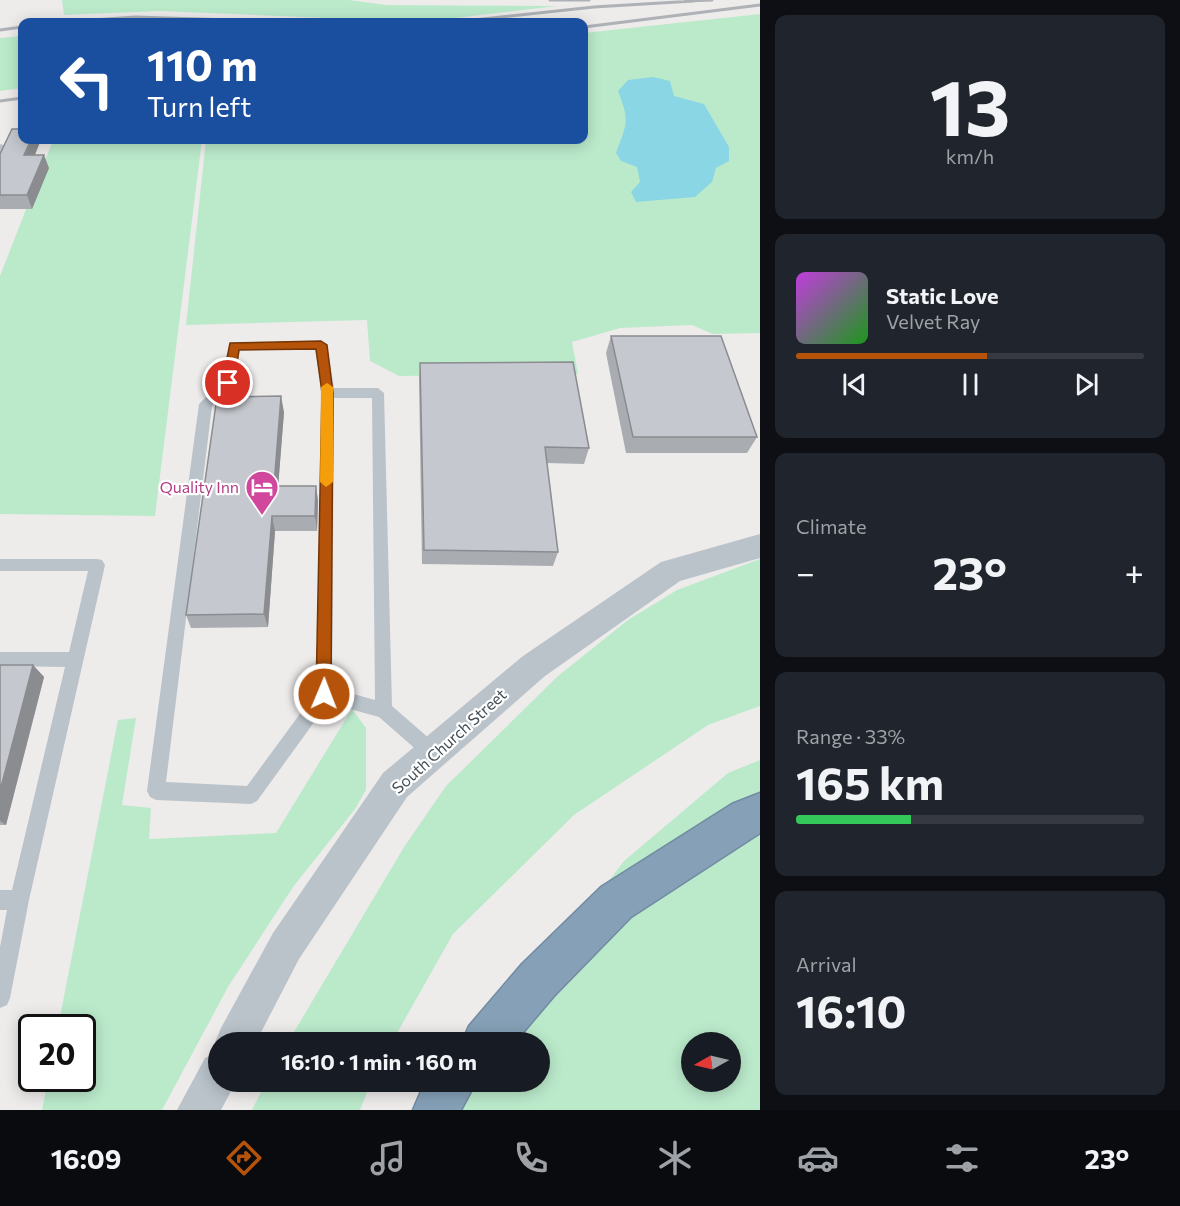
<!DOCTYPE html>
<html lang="en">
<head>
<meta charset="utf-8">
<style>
  body { margin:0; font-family:Commissioner,sans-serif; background:#20242c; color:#f1f3f6; height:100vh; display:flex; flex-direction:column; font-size:22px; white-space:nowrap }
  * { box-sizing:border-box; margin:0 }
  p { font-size:20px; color:#9ea1a6 }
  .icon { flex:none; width:33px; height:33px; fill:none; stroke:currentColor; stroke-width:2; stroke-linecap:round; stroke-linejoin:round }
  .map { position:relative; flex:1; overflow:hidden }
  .drawer { display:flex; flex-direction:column; gap:15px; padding:15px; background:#0d0f14; width:420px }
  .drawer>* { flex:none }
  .guide { position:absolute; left:18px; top:18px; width:570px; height:126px; border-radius:12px; box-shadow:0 3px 15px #0003; background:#1a4fa0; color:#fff; overflow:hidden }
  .needle { width:39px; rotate:262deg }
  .fabs { position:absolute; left:681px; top:1032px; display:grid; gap:12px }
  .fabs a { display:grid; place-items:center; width:60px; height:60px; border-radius:50%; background:#171b24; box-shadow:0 3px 15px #0003; font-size:30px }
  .speed { position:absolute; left:18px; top:1014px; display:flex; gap:12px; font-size:30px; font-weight:700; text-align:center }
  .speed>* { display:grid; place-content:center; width:78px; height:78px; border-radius:50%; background:#171b24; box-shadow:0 3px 15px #0003; line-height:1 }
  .speed .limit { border:3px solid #111; border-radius:9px; background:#fff; color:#111 }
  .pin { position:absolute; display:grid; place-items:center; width:51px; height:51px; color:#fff; margin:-26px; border:3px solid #fff; border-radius:50%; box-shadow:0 2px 6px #0007 }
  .me { position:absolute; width:66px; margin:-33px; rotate:1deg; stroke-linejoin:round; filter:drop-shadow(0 0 4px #0008) }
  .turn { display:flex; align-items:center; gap:21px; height:126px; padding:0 30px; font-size:27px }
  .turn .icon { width:78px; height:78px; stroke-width:2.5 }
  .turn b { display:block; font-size:42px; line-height:51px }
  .big { font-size:45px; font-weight:700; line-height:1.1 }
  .drawer .widget { flex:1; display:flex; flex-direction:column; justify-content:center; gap:9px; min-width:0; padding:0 21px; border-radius:12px; background:#20242c }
  .drawer .dial { align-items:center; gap:0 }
  .dial b { font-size:78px; line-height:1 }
  .song { display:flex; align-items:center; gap:18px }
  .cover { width:72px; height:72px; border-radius:9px; background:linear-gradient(135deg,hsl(290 70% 55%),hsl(120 70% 35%)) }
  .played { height:6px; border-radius:3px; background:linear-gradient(90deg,#b45309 55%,#363941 55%) }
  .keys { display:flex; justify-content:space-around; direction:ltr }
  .heat { display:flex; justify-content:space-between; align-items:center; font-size:33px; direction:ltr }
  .charge { height:9px; border-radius:4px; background:linear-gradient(90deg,#34c759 33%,#363941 0) }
  .trip { position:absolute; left:208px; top:1032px; width:342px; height:60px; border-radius:30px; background:#171b24; box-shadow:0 3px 15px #0003; font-weight:700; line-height:60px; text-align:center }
  .menu { display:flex; height:96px; justify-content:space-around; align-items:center; background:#090b0e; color:#9ea1a6 }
  .menu .icon { width:42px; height:42px }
  .menu .on { color:#b45309 }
  .menu b { font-size:27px; color:#f1f3f6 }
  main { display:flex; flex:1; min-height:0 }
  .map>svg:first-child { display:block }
  .green { fill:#bbeacb; fill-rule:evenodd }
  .water { fill:#8bd6e4 }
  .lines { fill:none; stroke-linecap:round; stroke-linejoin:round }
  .highway-casing { stroke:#718ba3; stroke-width:3 }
  .lane { fill:#bac3ca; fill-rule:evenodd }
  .street { fill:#bac3ca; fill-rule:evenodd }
  .highway { fill:#85a0b7; fill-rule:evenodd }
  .rail { stroke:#aeb1b5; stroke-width:3 }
  .wall { fill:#a9acb1 }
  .shaded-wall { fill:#8a8c90 }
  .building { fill:#c5c8ce; stroke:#8a8c90; stroke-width:1.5 }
  .route { fill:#b45309; stroke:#753606; stroke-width:1.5 }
  .slow { fill:#f59e0b }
  .labels { text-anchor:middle; stroke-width:4.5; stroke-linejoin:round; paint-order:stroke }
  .hotel-label { font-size:16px; fill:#b23c85; stroke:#fff; text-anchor:end }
  .street-label { font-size:16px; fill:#454f57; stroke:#fff }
</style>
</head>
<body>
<main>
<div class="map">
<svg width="760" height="1110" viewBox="0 0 760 1110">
  <rect width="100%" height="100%" fill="#eeebeb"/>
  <path class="green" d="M62 0H349L387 5 557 6 421 22 160 11 64 15Z
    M760 14V333L713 334 692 325 620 328 572 342 578 374 399 376 370 361 367 320 186 325 206 140H584V33Z
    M22 36V88L0 91V38Z
    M53 140H202L155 516 0 514V276Z
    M760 559V706L708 725 574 815 453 934 392 1042H288L404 847 446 786 558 676 628 620 677 590Z
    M352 709 366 728V790L355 809 293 887 228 987 162 1110H42L48 1079 82 1078V1028L58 1027 118 720 136 718 122 805 151 808 149 839 276 833Z
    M760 760V1110H460L474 1082H540V1042H496L530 983 624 861 728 773ZM692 1042H730V1082H692Z
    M266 1082H371L360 1110H252Z"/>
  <path class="water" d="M653 77 670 81 674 96 704 104 729 147V161L716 168 712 182 695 197 636 202 631 192 640 182 637 167 621 161 616 153C627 123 630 122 618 91L628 80Z"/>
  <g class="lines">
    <defs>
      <path id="highway" d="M760 793V833L631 917 554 996 515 1042H462L469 1026 522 964 601 887 732 804Z
        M425 1082H476L461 1110H413Z"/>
    </defs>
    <use href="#highway" class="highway-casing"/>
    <path class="lane" d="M0 144 10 147 4 160 0 161Z
      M321 341 327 345 334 388H378L384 393 392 706 439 747 442 753 439 759 433 762 427 759 379 717 328 703 257 801 251 804 156 800 150 797 147 791 199 404 222 381 230 343ZM315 349 322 393 316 692 247 786 166 782 212 406 234 383 240 350ZM334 398H372L375 700 332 688Z
      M0 559H97L102 560 105 565 29 900 10 998 7 1005 0 1008V947L7 910H0V890H12L65 667 0 666V652H69L88 571H0Z"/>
    <path class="street" d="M760 534V558L680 581 545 676 407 797 299 959 256 1042H219V1082H236L221 1110H177L205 1058 219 1052 215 1042 221 1028 273 933 383 773 523 656 661 562Z"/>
    <use href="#highway" class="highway"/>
    <path class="rail" d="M550 0H589
      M685 1 712 0
      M65 22 135 17 298 22
      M455 22 594 7 694 1
      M584 27 760 5
      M0 30 22 27
      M0 101 22 98"/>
  </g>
  <path class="wall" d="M31 140H39L40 142 35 155 49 168 32 209H0V154Z
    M611 336 757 437 747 453H626L606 353Z
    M420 363 589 448 584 464 547 463 558 552 553 566 422 564 419 379Z
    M284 412 278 486H316L318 501 317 531H275L268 627 191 628 186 615Z
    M0 665H33L44 677 6 825H0Z"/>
  <path class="shaded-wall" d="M31 140H39L40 142 29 169 24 155Z
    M44 155 49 168 32 209 27 195Z
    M281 396 284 412 277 501 274 486Z
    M316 486 318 501 317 531 315 516Z
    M272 516 275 531 268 627 264 614Z
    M33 665 44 677 6 825 0 821V791Z"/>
  <path class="building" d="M12 129H22V140H31L24 155H44L27 195H0V154Z
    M611 336H721L757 437H633Z
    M573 362 589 448 545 447 558 552 424 550 420 363Z
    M281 396 274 486H316L315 516H272L264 614 186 615 217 397Z
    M0 665H33L0 791Z"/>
  <path class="route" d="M321 341 327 345 333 393 331 694 329 699 324 701 318 699 316 694 322 393 316 349 239 350 234 383 228 387 222 383 230 343Z"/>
  <path class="slow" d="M327 383 333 387V482L326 487 320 482 321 387Z"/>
  <defs>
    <symbol id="hotel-pin" viewBox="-11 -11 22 30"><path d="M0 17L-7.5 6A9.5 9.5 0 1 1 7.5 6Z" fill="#d1479c" stroke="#fff"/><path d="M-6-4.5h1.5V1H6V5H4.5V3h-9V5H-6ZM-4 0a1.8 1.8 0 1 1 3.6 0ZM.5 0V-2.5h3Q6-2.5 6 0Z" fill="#fff"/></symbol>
  </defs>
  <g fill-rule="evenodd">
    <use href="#hotel-pin" x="243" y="468" width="38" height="52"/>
  </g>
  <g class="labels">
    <g class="hotel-label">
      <text x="239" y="493">Quality Inn</text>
    </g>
    <g class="street-label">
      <text transform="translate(449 741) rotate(-42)" y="6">South Church Street</text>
    </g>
  </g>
</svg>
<div class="fabs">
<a><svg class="needle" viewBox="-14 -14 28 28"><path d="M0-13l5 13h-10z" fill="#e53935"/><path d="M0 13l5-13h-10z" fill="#9ea1a6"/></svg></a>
</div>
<div class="speed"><div class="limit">20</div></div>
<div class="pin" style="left:228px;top:383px;background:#d93025"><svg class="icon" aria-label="arrive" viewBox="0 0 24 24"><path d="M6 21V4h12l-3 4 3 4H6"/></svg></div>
<svg class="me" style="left:324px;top:694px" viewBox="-20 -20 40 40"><circle r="17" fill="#b45309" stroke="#fff" stroke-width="3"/><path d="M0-11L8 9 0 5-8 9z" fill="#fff"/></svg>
<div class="trip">16:10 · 1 min · 160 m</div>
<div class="guide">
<div class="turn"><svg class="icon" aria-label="left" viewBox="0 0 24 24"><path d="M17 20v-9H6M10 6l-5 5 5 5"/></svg><div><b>110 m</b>Turn left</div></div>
</div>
</div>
<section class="drawer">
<div class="widget dial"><b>13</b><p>km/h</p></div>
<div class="widget">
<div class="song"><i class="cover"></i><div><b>Static Love</b><p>Velvet Ray</p></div></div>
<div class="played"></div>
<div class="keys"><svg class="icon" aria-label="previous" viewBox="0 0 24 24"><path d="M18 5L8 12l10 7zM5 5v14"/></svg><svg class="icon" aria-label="pause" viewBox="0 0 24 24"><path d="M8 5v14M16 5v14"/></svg><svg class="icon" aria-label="next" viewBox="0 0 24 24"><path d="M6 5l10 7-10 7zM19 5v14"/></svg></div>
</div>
<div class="widget"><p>Climate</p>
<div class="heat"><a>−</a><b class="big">23°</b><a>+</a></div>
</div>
<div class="widget"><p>Range · 33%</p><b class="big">165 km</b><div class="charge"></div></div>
<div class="widget"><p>Arrival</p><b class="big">16:10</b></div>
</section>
</main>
<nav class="menu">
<b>16:09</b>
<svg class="icon on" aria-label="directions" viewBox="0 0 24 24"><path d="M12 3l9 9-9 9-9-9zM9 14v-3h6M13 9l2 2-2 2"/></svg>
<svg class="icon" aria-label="music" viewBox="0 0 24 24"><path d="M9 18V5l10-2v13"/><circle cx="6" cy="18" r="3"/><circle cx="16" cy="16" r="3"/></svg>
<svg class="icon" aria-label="phone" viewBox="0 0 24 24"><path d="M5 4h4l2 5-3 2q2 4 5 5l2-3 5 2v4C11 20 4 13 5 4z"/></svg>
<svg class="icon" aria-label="climate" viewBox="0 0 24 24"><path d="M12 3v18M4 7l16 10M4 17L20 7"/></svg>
<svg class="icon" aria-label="car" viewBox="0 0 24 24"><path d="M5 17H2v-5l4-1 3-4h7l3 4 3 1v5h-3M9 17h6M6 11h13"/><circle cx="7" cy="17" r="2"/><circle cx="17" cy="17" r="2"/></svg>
<svg class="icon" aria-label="filters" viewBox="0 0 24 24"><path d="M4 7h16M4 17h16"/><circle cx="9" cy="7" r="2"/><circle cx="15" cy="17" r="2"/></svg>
<b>23°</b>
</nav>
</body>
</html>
